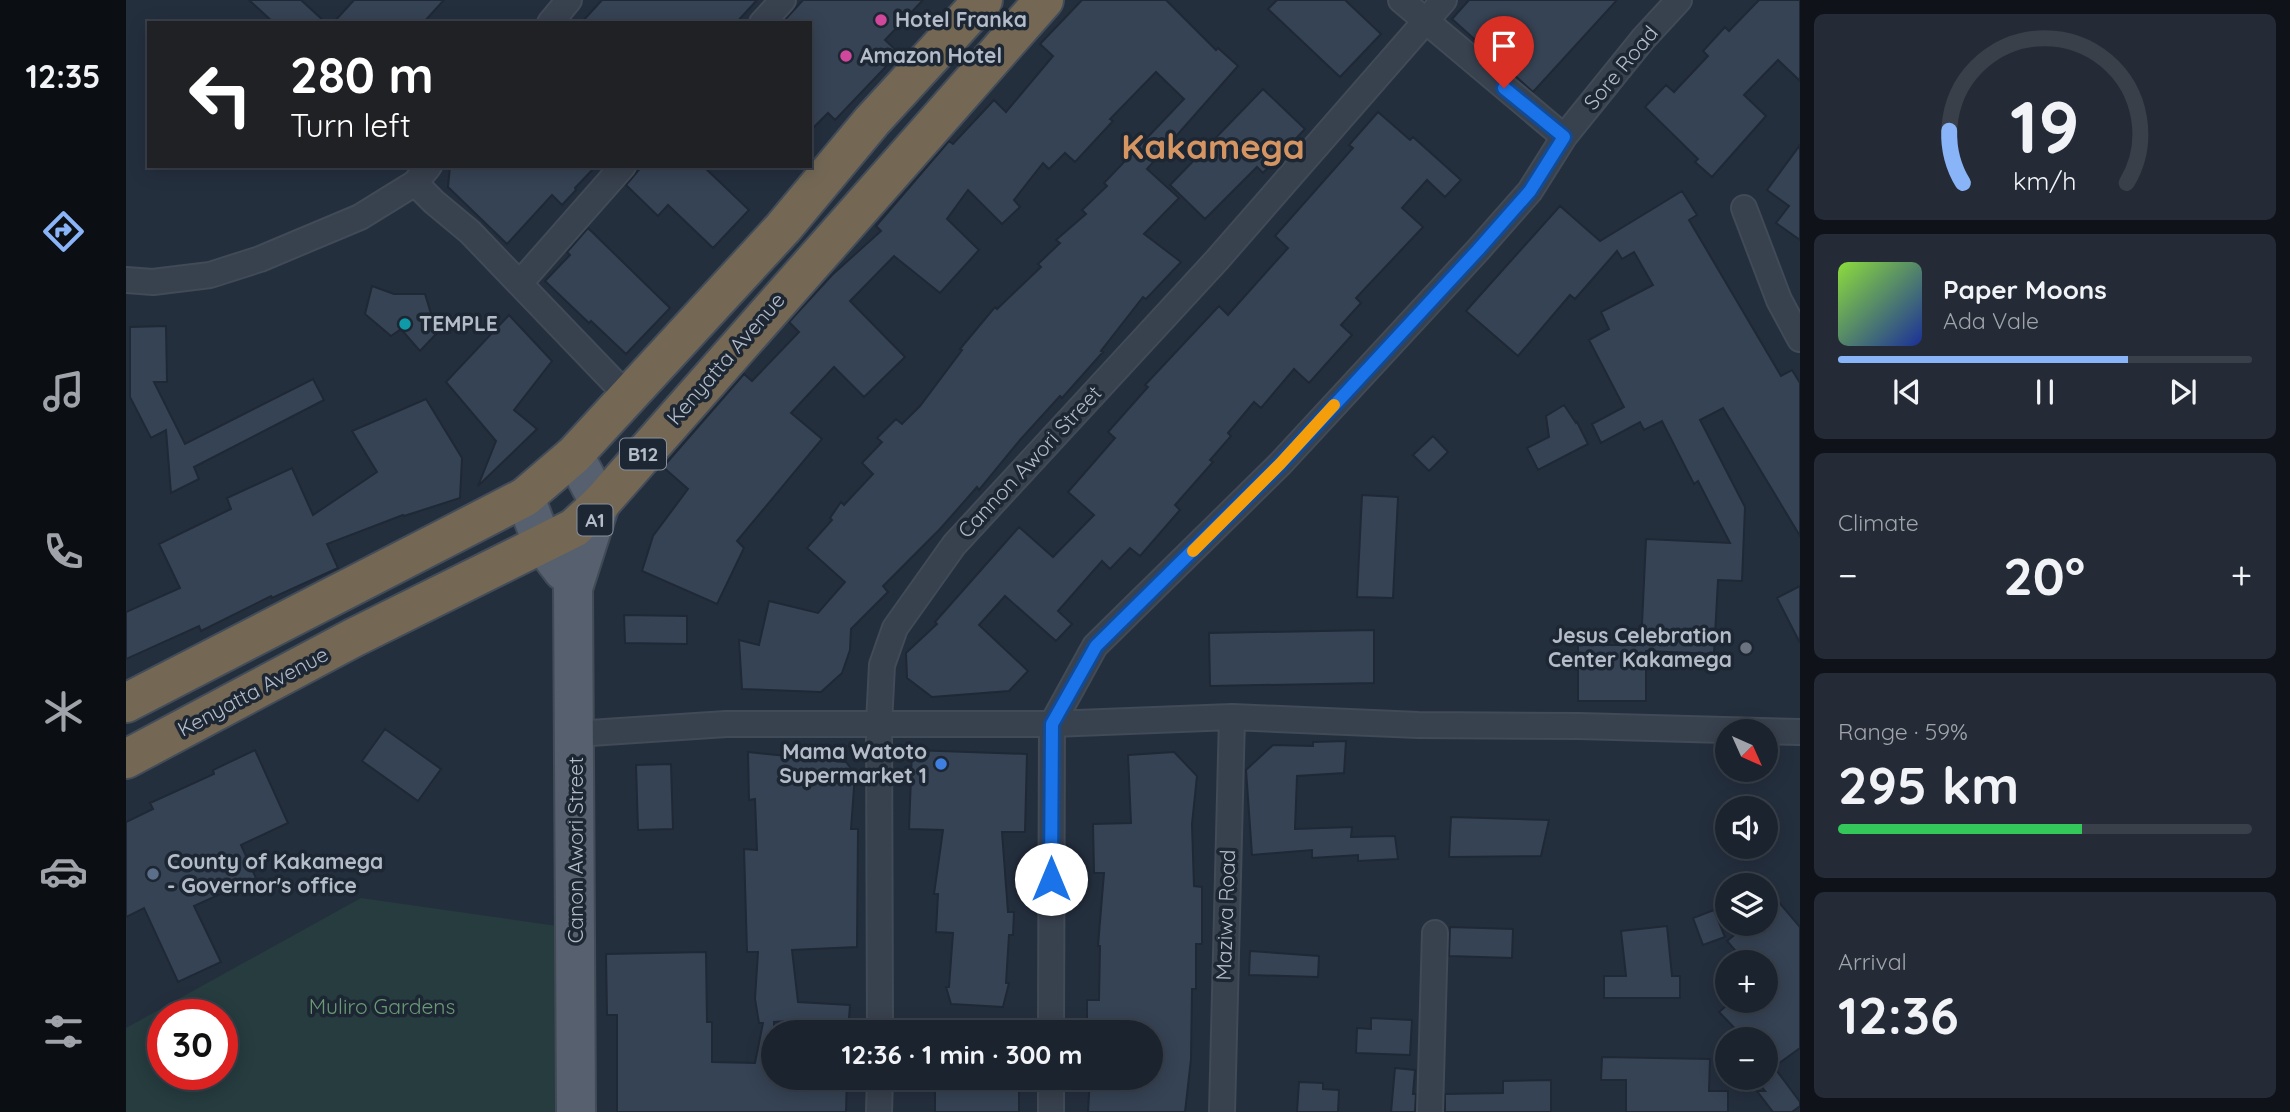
<!DOCTYPE html>
<html lang="en">
<head>
<meta charset="utf-8">
<style>
  body { margin:0; font-family:Quicksand,sans-serif; background:#242b36; color:#f1f3f6; height:100vh; display:flex; flex-direction:column; font-size:26px; white-space:nowrap }
  * { box-sizing:border-box; margin:0 }
  p { font-size:23px; color:#a0a4aa }
  .icon { flex:none; width:38px; height:38px; fill:none; stroke:currentColor; stroke-width:2; stroke-linecap:round; stroke-linejoin:round }
  .map { position:relative; flex:1; overflow:hidden }
  .side { display:flex; flex-direction:column; gap:14px; padding:14px; background:#0f1319; width:490px }
  .side>* { flex:none }
  .banner { position:absolute; left:21px; top:21px; width:665px; height:147px; border-radius:0px; box-shadow:0 4px 18px #0003,0 0 0 2px #39404a; background:#202124; color:#fff; overflow:hidden }
  .needle { width:46px; rotate:135deg }
  .controls { position:absolute; left:1589px; top:719px; display:grid; gap:14px }
  .controls a { display:grid; place-items:center; width:63px; height:63px; border-radius:50%; background:#1b232e; box-shadow:0 4px 18px #0003,0 0 0 2px #39404a; font-size:35px }
  .speed { position:absolute; left:21px; top:999px; display:flex; gap:14px; font-size:35px; font-weight:700; text-align:center }
  .speed>* { display:grid; place-content:center; width:91px; height:91px; border-radius:50%; background:#1b232e; box-shadow:0 4px 18px #0003,0 0 0 2px #39404a; line-height:1 }
  .speed .limit { border:10px solid #d22; background:#fff; color:#111 }
  .pin { position:absolute; display:grid; place-items:center; width:60px; height:60px; color:#fff; margin:-72px -30px; border-radius:50% 50% 50% 0; rotate:-45deg; box-shadow:0 0 7px #0007 }
  .pin .icon { rotate:45deg }
  .me { position:absolute; width:77px; margin:-38px; rotate:0deg; stroke-linejoin:round; filter:drop-shadow(0 0 5px #0008) }
  .turn { display:flex; align-items:center; gap:24px; height:147px; padding:0 28px; font-size:32px }
  .turn .icon { width:91px; height:91px; stroke-width:2.5 }
  .turn b { display:block; font-size:49px; line-height:60px }
  .big { font-size:52px; font-weight:700; line-height:1.1 }
  .side .card { flex:1; display:flex; flex-direction:column; justify-content:center; gap:10px; min-width:0; padding:0 24px; border-radius:10px; background:#242b36 }
  .side .dial { align-items:center; gap:0 }
  .dial svg { height:182px; overflow:visible; fill:none; stroke:#39404a; stroke-width:7; stroke-linecap:round; text-anchor:middle }
  .dial text { fill:#f1f3f6; stroke:none }
  .song { display:flex; align-items:center; gap:21px }
  .cover { width:84px; height:84px; border-radius:10px; background:linear-gradient(135deg,hsl(90 70% 55%),hsl(230 70% 35%)) }
  .played { height:7px; border-radius:4px; background:linear-gradient(90deg,#8ab4f8 70%,#39404a 70%) }
  .keys { display:flex; justify-content:space-around; direction:ltr }
  .heat { display:flex; justify-content:space-between; align-items:center; font-size:38px; direction:ltr }
  .charge { height:10px; border-radius:5px; background:linear-gradient(90deg,#34c759 59%,#39404a 0) }
  .trip { position:absolute; left:635px; top:1020px; width:402px; height:70px; border-radius:35px; background:#1b232e; box-shadow:0 4px 18px #0003,0 0 0 2px #39404a; font-weight:700; line-height:70px; text-align:center }
  main { display:flex; flex:1; min-height:0 }
  .menu { display:flex; flex-direction:column; width:126px; justify-content:space-around; align-items:center; background:#0b0e12; color:#a0a4aa }
  .menu .icon { width:49px; height:49px }
  .menu .active { color:#8ab4f8 }
  .menu b { font-size:32px; color:#f1f3f6 }
  .map>svg:first-child { display:block }
  .green { fill:#263c3f; fill-rule:evenodd }
  .building { fill:#364354; stroke:#1f2835; stroke-width:2 }
  .lines { fill:none; stroke-linecap:round; stroke-linejoin:round }
  .street-casing { stroke:#414a57; stroke-width:28 }
  .primary-casing { stroke:#414a57; stroke-width:42 }
  .highway-casing { stroke:#434c59; stroke-width:42 }
  .street { stroke:#38414e; stroke-width:24 }
  .primary { stroke:#56606e; stroke-width:38 }
  .highway { stroke:#746855; stroke-width:38 }
  .route-casing { stroke:#114b97; stroke-width:18 }
  .route { stroke:#1a73e8; stroke-width:12 }
  .slow { stroke:#f59e0b; stroke-width:12 }
  .hotel-dot { fill:#d1479c; stroke:#1d2633; stroke-width:2.5 }
  .culture-dot { fill:#0f9aa8; stroke:#1d2633; stroke-width:2.5 }
  .worship-dot { fill:#6b7280; stroke:#1d2633; stroke-width:2.5 }
  .shop-dot { fill:#3f7fe0; stroke:#1d2633; stroke-width:2.5 }
  .service-dot { fill:#5c6f8a; stroke:#1d2633; stroke-width:2.5 }
  .labels { text-anchor:middle; stroke-width:7; stroke-linejoin:round; paint-order:stroke }
  .shield { fill:#1d2633; stroke:#878f9c; stroke-width:2 }
  .shield-label { font-size:19px; font-weight:bold; fill:#b4bcc9 }
  .poi-label { font-size:21px; font-weight:bold; fill:#b4bcc9; stroke:#1d2633; text-anchor:start }
  .street-label { font-size:21px; fill:#b4bcc9; stroke:#1d2633 }
  .park-label { font-size:21px; fill:#6b9a76; stroke:#1d2633 }
  .town-label { font-size:35px; font-weight:bold; fill:#d59563; stroke:#1d2633 }
</style>
</head>
<body>
<main>
<nav class="menu">
<b>12:35</b>
<svg class="icon active" aria-label="directions" viewBox="0 0 24 24"><path d="M12 3l9 9-9 9-9-9zM9 14v-3h6M13 9l2 2-2 2"/></svg>
<svg class="icon" aria-label="music" viewBox="0 0 24 24"><path d="M9 18V5l10-2v13"/><circle cx="6" cy="18" r="3"/><circle cx="16" cy="16" r="3"/></svg>
<svg class="icon" aria-label="phone" viewBox="0 0 24 24"><path d="M5 4h4l2 5-3 2q2 4 5 5l2-3 5 2v4C11 20 4 13 5 4z"/></svg>
<svg class="icon" aria-label="climate" viewBox="0 0 24 24"><path d="M12 3v18M4 7l16 10M4 17L20 7"/></svg>
<svg class="icon" aria-label="car" viewBox="0 0 24 24"><path d="M5 17H2v-5l4-1 3-4h7l3 4 3 1v5h-3M9 17h6M6 11h13"/><circle cx="7" cy="17" r="2"/><circle cx="17" cy="17" r="2"/></svg>
<svg class="icon" aria-label="filters" viewBox="0 0 24 24"><path d="M4 7h16M4 17h16"/><circle cx="9" cy="7" r="2"/><circle cx="15" cy="17" r="2"/></svg>
</nav>
<div class="map">
<svg width="1674" height="1112" viewBox="0 0 1674 1112">
  <rect width="100%" height="100%" fill="#242f3e"/>
  <path class="green" d="M235 898 452 929 450 1112H0V1028ZM37 1015H96V1074H37Z"/>
  <path class="building" d="M123 0H175L200 23H148Z
    M228 0H318L297 23H207Z
    M476 0H631L610 23H455Z
    M677 0H797L759 40 773 53 709 120 702 113 684 131V23H656Z
    M956 0H1040L1090 50 1092 48 1112 66 1021 169 1053 198 1018 234 1055 262 1020 299 1017 297 975 351 977 352 936 398 934 396 894 440 853 490 851 487 814 529 757 586 762 592 725 629 724 650 716 673 695 692 616 689 613 640 633 645 643 601 692 613 719 582 681 548 706 520 704 518 715 502 718 505 747 474 736 463 756 442 751 438 770 419 776 424 794 406 836 350 834 349 869 307 871 309 915 267 912 264 934 243 930 240 960 214 956 210 981 186 978 183 1058 99 1030 72 984 119 987 121 949 162 939 153 923 169 917 163 888 200 894 207 876 224 842 190 821 219 853 250 814 293 768 256 724 301 779 357 738 397 708 367 665 413 696 439 611 541 618 548 591 604 516 571 527 536 562 489 537 467 618 374 626 381 673 332 663 322 706 275 755 231 750 226 823 141 827 144 868 100 880 112 927 56 914 44Z
    M1151 0H1219L1255 34 1214 77 1142 9Z
    M1343 0H1491L1407 92 1326 19Z
    M1633 0H1674V81L1652 60 1618 95 1640 116 1586 177 1569 162 1572 159 1519 107 1540 85 1548 92 1582 56 1577 51 1599 27 1603 31Z
    M1137 89 1179 129 1137 173 1131 167 1079 219 1044 185Z
    M1252 112 1284 140 1287 137 1335 180 1319 197 1301 180 1276 208 1297 227 1230 298 1235 303 1215 325 1226 335 1183 383 1168 369 1135 408 1128 402 1102 433 1105 436 1084 460 1087 462 1049 505 1054 510 1014 556 1004 548 984 569 976 561 932 611 946 624 930 641 879 596 853 625 902 671 883 691 806 697 781 678 780 653 811 624 809 622 893 527 927 557 968 515 942 492 989 438 982 432 1022 387 1019 385 1093 306 1102 315 1162 248 1149 236 1227 148 1223 145Z
    M1674 145V240L1650 223 1663 206 1641 190Z
    M324 166H470L449 188 450 190 436 205 426 195 381 244 322 187Z
    M516 166H577L623 210 587 248 542 205 532 216 500 185Z
    M1556 191 1571 215 1563 220 1655 376 1666 370 1674 383V536L1597 408 1574 420 1619 507 1616 581 1592 580 1588 654 1520 651V701H1452V645H1515L1520 539 1604 543 1572 481 1568 484 1536 421 1518 430 1514 422 1475 443 1466 424 1498 407 1463 340 1483 329 1475 312 1527 285 1508 252 1496 259 1491 251 1449 299 1444 295 1392 356 1340 311 1434 206 1474 241Z
    M462 228 544 308 500 354 465 321 463 323 419 281 444 255 441 252Z
    M246 286 268 294H299L311 333 294 351 275 329 265 336 239 314Z
    M383 315 426 361 388 410 411 429 352 486 370 441 320 382Z
    M40 326 41 382H28L59 444 187 379 198 400 68 467 73 479 45 493 40 430 25 438 4 397V327Z
    M300 399 336 458 334 498 278 516 277 515 201 544 212 568 146 598 145 596 75 631 73 626 0 659V612L54 588 33 544 105 509 101 498 166 468 187 515 251 472 226 431Z
    M1438 405 1450 423 1451 422 1462 444 1412 470 1401 448 1423 437 1420 416Z
    M1307 436 1322 452 1303 471 1287 455Z
    M1236 495 1272 497 1267 598 1231 597Z
    M1674 586V643L1651 598Z
    M498 615 561 616V644L499 643Z
    M1248 630V683L1084 686 1083 633Z
    M259 729 315 769 292 801 236 761Z
    M1220 741 1218 773 1171 776 1169 829 1226 827 1225 837 1269 836 1272 859 1232 861V855L1186 858V850L1126 855 1120 770 1147 745 1187 746V742Z
    M129 750 162 823 115 845 130 878 68 906 95 962 52 982 18 908 0 917V822L27 809 24 803 88 774 87 770Z
    M786 750 901 754 899 832H876L882 912H888L887 935H883L880 983H883L877 1007 825 1004 820 987H823L827 933 810 932 812 894H808L817 830 783 829Z
    M622 752 720 762 729 774 725 829H732L731 947 666 950 672 1002 724 1005 722 1032H692L693 1019 648 1022V1078H721L720 1112H491V1015H481L480 954 580 952 581 1022H586V1062L629 1063 637 1023H633L629 999 632 952H621L618 849 631 850 629 799 623 800Z
    M1048 752 1071 776 1066 824 1068 886 1076 887V944H1070V989H1066L1065 1059 1059 1112H962L964 1078H1026V1032H961V1000H973L974 946H972L978 873H968L967 824 1005 823 1002 755Z
    M545 764 547 829 512 830 510 765Z
    M1325 817 1423 820 1415 856 1323 857Z
    M1651 900 1674 927V1048L1648 1067 1674 1102V1106L1666 1112H1647L1631 1091H1639L1629 1078H1640V1040H1620L1593 1012 1606 1001H1640V962H1619L1601 941 1622 924H1640V909Z
    M1588 910 1599 937 1577 945 1567 918Z
    M1541 926 1546 976H1554V998H1478V976H1500L1495 931Z
    M1324 927 1387 929 1386 958 1323 956Z
    M1124 951 1193 956 1192 977 1123 975Z
    M1245 1018 1286 1020 1284 1055 1230 1053 1231 1028 1245 1029Z
    M1476 1057 1584 1059 1583 1091H1602V1112H1500V1080H1475Z
    M1269 1068 1289 1070 1287 1094H1290L1289 1112H1265Z
    M809 1078H893V1112H809Z
    M1425 1080V1112H1319V1094L1377 1093V1081Z
    M1173 1082 1197 1083V1089L1213 1090 1212 1112H1171Z"/>
  <g class="lines">
    <defs>
      <path id="street" d="M1275 0 1438 137
        M424 23 443 0
        M636 23 657 0
        M289 183 303 166
        M1618 208 1653 300 1674 339
        M0 280 27 282 84 275 134 259 234 217 289 183 308 202 344 232 486 380 504 396
        M394 283 497 166
        M449 734 600 724H926L1106 717 1292 725 1453 726 1674 732
        M754 1032 753 723 756 665 769 628 828 545 1091 260 1318 0
        M925 1032 926 724 969 646 1154 464 1352 250 1404 191 1438 137 1517 39 1553 0
        M925 1078V1112
        M753 1112 754 1078
        M1096 1112 1106 717
        M1304 1112 1309 933"/>
      <path id="primary" d="M448 455 474 504 447 588 450 1112
        M399 497 417 545 437 571"/>
      <path id="highway" d="M0 703 399 497 448 455 657 228 746 121 857 0
        M0 759 227 638 448 528 474 504 918 0"/>
    </defs>
    <use href="#street" class="street-casing"/>
    <use href="#primary" class="primary-casing"/>
    <use href="#highway" class="highway-casing"/>
    <use href="#street" class="street"/>
    <use href="#primary" class="primary"/>
    <use href="#highway" class="highway"/>
  </g>
  <g class="lines">
    <defs>
      <path id="route" d="M925 879 926 724 970 646 1154 464 1352 250 1404 191 1438 137 1378 88"/>
    </defs>
    <use href="#route" class="route-casing"/>
    <use href="#route" class="route"/>
    <path class="slow" d="M1067 551 1154 464 1208 405"/>
  </g>
  <g class="hotel-dot">
    <circle cx="755" cy="20" r="7"/>
    <circle cx="720" cy="56" r="7"/>
  </g>
  <circle class="culture-dot" cx="279" cy="324" r="7"/>
  <circle class="worship-dot" cx="1620" cy="648" r="7"/>
  <circle class="shop-dot" cx="815" cy="764" r="7"/>
  <circle class="service-dot" cx="27" cy="874" r="7"/>
  <g class="labels">
    <g class="shield">
      <rect x="494" y="438.5" width="46" height="31" rx="5"/>
      <rect x="451.5" y="504.5" width="35" height="31" rx="5"/>
    </g>
    <g class="shield-label">
      <text x="517" y="461">B12</text>
      <text x="469" y="527">A1</text>
    </g>
    <g class="poi-label">
      <text x="769" y="27">Hotel Franka</text>
      <text x="734" y="63">Amazon Hotel</text>
      <text x="293" y="331">TEMPLE</text>
      <text x="1606" y="643" text-anchor="end">Jesus Celebration<tspan x="1606" dy="24">Center Kakamega</tspan></text>
      <text x="801" y="759" text-anchor="end">Mama Watoto<tspan x="801" dy="24">Supermarket 1</tspan></text>
      <text x="41" y="869">County of Kakamega<tspan x="41" dy="24">- Governor's office</tspan></text>
    </g>
    <g class="street-label">
      <text transform="translate(1495 68) rotate(-50)" y="7">Sore Road</text>
      <text transform="translate(600 359) rotate(-49)" y="7">Kenyatta Avenue</text>
      <text transform="translate(904 462) rotate(-47)" y="7">Cannon Awori Street</text>
      <text transform="translate(127 692) rotate(-28)" y="7">Kenyatta Avenue</text>
      <text transform="translate(450 850) rotate(-90)" y="7">Canon Awori Street</text>
      <text transform="translate(1100 915) rotate(-88)" y="7">Maziwa Road</text>
    </g>
    <g class="park-label">
      <text x="256" y="1014">Muliro Gardens</text>
    </g>
    <g class="town-label">
      <text x="1087" y="159">Kakamega</text>
    </g>
  </g>
</svg>
<div class="controls">
<a><svg class="needle" viewBox="-14 -14 28 28"><path d="M0-13l5 13h-10z" fill="#e53935"/><path d="M0 13l5-13h-10z" fill="#a0a4aa"/></svg></a>
<a><svg class="icon" aria-label="sound" viewBox="0 0 24 24"><path d="M4 9h4l5-4v14l-5-4H4zM17 9q2 3 0 6"/></svg></a>
<a><svg class="icon" aria-label="layers" viewBox="0 0 24 24"><path d="M12 4l9 5-9 5-9-5zM3 14l9 5 9-5"/></svg></a>
<a>+</a>
<a>−</a>
</div>
<div class="speed"><div class="limit">30</div></div>
<div class="pin" style="left:1378px;top:88px;background:#d93025"><svg class="icon" aria-label="arrive" viewBox="0 0 24 24"><path d="M6 21V4h12l-3 4 3 4H6"/></svg></div>
<svg class="me" style="left:925px;top:879px" viewBox="-20 -20 40 40"><circle r="19" fill="#fff"/><path d="M0-13L10 11 0 6-10 11z" fill="#1a73e8"/></svg>
<div class="trip">12:36 · 1 min · 300 m</div>
<div class="banner">
<div class="turn"><svg class="icon" aria-label="left" viewBox="0 0 24 24"><path d="M17 20v-9H6M10 6l-5 5 5 5"/></svg><div><b>280 m</b>Turn left</div></div>
</div>
</div>
<section class="side">
<div class="card dial"><svg viewBox="0 0 100 80">
<path d="M14 69A42 42 0 1 1 86 69"/>
<path d="M14 69A42 42 0 0 1 8 46" stroke="#8ab4f8"/>
<text x="50" y="56" font-size="32" font-weight="700">19</text>
<text x="50" y="72" font-size="11">km/h</text>
</svg></div>
<div class="card">
<div class="song"><i class="cover"></i><div><b>Paper Moons</b><p>Ada Vale</p></div></div>
<div class="played"></div>
<div class="keys"><svg class="icon" aria-label="previous" viewBox="0 0 24 24"><path d="M18 5L8 12l10 7zM5 5v14"/></svg><svg class="icon" aria-label="pause" viewBox="0 0 24 24"><path d="M8 5v14M16 5v14"/></svg><svg class="icon" aria-label="next" viewBox="0 0 24 24"><path d="M6 5l10 7-10 7zM19 5v14"/></svg></div>
</div>
<div class="card"><p>Climate</p>
<div class="heat"><a>−</a><b class="big">20°</b><a>+</a></div>
</div>
<div class="card"><p>Range · 59%</p><b class="big">295 km</b><div class="charge"></div></div>
<div class="card"><p>Arrival</p><b class="big">12:36</b></div>
</section>
</main>
</body>
</html>
